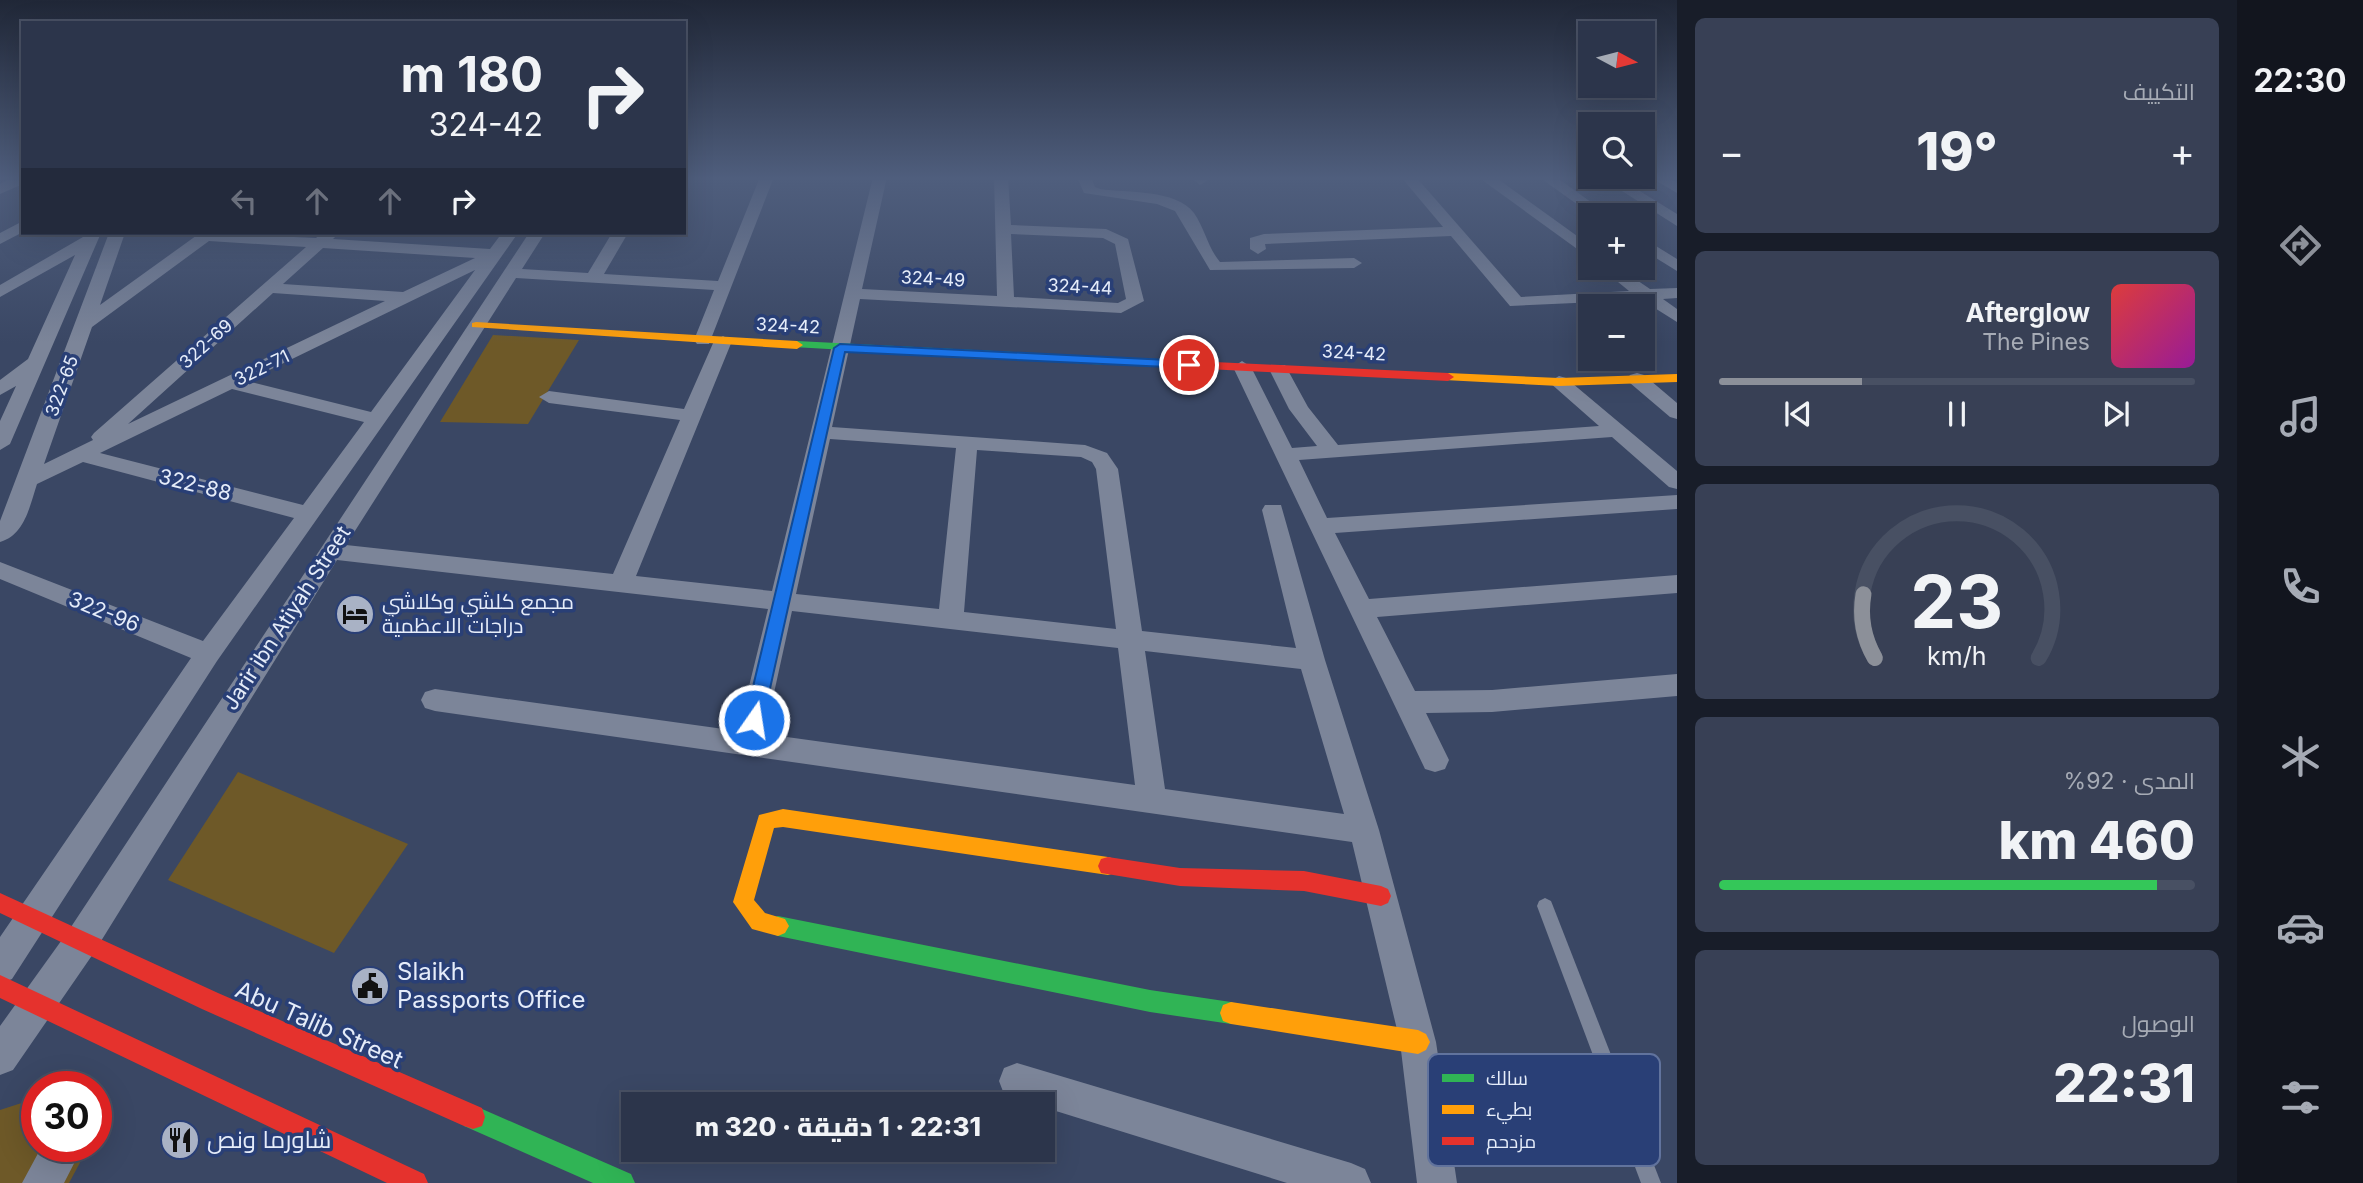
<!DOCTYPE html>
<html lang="ar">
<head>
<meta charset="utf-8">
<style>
  body { margin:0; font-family:Inter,Cairo,sans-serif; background:#384055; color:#f1f3f6; direction:rtl; height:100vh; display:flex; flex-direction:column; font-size:26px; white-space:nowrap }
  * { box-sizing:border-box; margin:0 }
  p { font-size:23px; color:#a6abb5 }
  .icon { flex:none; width:38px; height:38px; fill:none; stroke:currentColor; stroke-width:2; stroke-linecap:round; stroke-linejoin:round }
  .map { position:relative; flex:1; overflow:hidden; direction:ltr }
  .drawer { display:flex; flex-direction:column; gap:18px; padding:18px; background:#181d29; width:560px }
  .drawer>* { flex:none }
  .hud { position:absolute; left:21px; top:21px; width:665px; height:214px; border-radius:0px; box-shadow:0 7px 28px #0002,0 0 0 2px #485063; direction:rtl; background:#2c354b; color:#f1f3f6; overflow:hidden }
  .needle { width:46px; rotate:97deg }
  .buttons { position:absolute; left:1578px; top:21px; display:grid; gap:14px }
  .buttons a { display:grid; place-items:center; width:77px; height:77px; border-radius:0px; background:#2c354b; box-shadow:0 7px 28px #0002,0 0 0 2px #485063; font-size:35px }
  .speed { position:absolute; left:21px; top:1071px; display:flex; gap:14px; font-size:35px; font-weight:700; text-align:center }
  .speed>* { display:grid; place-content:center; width:91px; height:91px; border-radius:50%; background:#2c354b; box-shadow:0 7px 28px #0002,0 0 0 2px #485063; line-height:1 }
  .speed .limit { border:10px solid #d22; background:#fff; color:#111 }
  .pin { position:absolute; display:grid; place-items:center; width:60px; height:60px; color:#fff; margin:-30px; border:4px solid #fff; border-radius:50%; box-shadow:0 2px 7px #0007 }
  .me { position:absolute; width:77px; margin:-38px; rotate:13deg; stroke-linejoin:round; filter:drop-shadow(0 0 5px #0008) }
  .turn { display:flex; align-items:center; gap:24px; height:147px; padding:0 28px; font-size:32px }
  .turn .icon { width:91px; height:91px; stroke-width:2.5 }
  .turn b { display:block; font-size:49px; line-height:60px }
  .lanes { display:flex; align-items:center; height:66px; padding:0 28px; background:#0003; justify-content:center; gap:35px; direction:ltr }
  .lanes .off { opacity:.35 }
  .big { font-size:52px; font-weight:800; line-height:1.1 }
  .drawer .widget { flex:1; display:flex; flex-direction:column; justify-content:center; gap:10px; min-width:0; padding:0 24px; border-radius:10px; background:#384055 }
  .drawer .dial { align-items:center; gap:0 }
  .dial svg { height:182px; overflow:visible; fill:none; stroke:#485063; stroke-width:7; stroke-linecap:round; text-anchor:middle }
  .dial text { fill:#f1f3f6; stroke:none }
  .song { display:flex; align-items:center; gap:21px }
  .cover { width:84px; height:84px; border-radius:10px; background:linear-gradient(135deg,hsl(0 70% 55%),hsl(300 70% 35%)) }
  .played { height:7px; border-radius:4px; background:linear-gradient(90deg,#8c9099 30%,#485063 30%) }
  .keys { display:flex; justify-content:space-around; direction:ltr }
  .heat { display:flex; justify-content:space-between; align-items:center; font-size:38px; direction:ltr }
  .charge { height:10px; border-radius:5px; background:linear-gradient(90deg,#34c759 92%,#485063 0) }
  .trip { position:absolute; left:621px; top:1092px; width:434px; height:70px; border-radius:0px; background:#2c354b; box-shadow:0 7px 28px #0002,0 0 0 2px #485063; font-weight:800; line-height:70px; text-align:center; direction:rtl }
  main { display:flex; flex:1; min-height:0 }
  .dock { display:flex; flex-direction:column; width:126px; justify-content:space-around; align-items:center; background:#12151e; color:#a6abb5 }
  .dock .icon { width:49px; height:49px }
  .dock .current { color:#8c9099 }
  .dock b { font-size:32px; color:#f1f3f6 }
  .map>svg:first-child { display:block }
  .green { fill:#6e5928 }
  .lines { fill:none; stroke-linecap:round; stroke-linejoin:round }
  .lane { fill:#7c8599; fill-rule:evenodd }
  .street { fill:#7c8599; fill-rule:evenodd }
  .fast { fill:#30b455; fill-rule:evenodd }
  .slow { fill:#ff9f0a; fill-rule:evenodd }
  .jam { fill:#e5322d; fill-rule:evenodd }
  .route { fill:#1a73e8; stroke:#114b97; stroke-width:2 }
  .labels { text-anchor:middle; stroke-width:7; stroke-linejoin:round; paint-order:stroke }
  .far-street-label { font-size:18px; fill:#e5ecf9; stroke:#293f76 }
  .street-label { font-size:21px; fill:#e5ecf9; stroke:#293f76 }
  .poi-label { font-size:21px; fill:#e5ecf9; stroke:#293f76; text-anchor:start }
  .near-poi-label { font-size:24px; fill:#e5ecf9; stroke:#293f76; text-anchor:start }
  .near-street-label { font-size:24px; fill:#e5ecf9; stroke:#293f76 }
  .key { fill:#293f76; stroke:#61739d; stroke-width:2 }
  .key-label { font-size:19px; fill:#e5ecf9 }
</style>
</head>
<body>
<main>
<nav class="dock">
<b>22:30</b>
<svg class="icon current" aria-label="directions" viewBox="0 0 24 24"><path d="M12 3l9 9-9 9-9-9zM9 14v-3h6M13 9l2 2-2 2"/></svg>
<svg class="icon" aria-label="music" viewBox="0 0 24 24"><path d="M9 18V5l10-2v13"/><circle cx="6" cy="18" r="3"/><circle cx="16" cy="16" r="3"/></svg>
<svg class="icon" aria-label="phone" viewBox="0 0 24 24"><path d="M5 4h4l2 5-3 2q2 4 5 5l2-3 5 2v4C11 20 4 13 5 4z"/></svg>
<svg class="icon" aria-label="climate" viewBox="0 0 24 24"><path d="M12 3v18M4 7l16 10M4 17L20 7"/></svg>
<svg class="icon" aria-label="car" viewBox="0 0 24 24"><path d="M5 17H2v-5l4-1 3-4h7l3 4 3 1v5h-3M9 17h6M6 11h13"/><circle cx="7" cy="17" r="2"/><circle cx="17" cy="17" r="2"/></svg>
<svg class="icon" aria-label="filters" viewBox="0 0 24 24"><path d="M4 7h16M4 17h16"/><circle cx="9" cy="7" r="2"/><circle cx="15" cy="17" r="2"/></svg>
</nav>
<section class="drawer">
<div class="widget"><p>التكييف</p>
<div class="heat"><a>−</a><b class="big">19°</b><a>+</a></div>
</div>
<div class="widget">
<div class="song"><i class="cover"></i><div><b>Afterglow</b><p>The Pines</p></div></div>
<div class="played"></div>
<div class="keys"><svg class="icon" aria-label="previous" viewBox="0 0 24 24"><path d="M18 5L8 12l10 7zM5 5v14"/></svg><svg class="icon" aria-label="pause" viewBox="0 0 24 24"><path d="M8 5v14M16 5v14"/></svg><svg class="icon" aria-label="next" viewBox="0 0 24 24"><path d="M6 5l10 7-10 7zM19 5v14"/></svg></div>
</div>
<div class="widget dial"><svg viewBox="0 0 100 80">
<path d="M14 69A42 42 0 1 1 86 69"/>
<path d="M14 69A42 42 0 0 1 9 41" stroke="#8c9099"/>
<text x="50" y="56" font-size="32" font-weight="700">23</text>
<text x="50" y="72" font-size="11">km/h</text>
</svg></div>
<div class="widget"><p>المدى · 92%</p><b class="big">460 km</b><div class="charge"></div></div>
<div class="widget"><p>الوصول</p><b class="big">22:31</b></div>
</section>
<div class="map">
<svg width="1677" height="1183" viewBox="0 0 1677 1183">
  <rect width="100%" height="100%" fill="#3a4764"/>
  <path class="green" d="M493 335 579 340 528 424 440 422Z
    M238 772 408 844 334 953 168 880Z
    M37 1098V1146H89L69 1183H0V1110Z"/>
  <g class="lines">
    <path class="lane" d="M1545 898 1551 901 1553 906 1661 1183H1641L1537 906 1539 901Z"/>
    <path class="street" d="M13 177H23V184L0 194V184Z
      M760 177H774L709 344H697L694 340 714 290 516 278 346 545 613 574 680 420 549 403 539 397 549 391 684 409 714 341 723 336 732 341 636 576 772 591 873 177H887L862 289 997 296 994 177H1008L1011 225 1106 229 1128 239 1144 301 1121 313 860 299 832 427 1085 445 1107 453 1118 469 1142 631 1296 648 1262 510 1265 505H1281L1325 660 1379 830 1436 1042 1457 1183H1417L1400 1042 1352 842 435 711 425 708 421 700 425 692 435 689 738 731 768 609 337 560 93 954 13 1070 0 1075V1026L69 930 529 233H545L522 269 588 273 612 233H628L604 274 718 281ZM1011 234 1103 238 1115 244 1126 299 1118 303 1014 297ZM830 439 956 448 939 609 796 594ZM977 450 1081 457 1092 462 1096 469 1116 629 964 612ZM792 611 1118 648 1135 785 765 734ZM1145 651 1301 669 1344 814 1165 789Z
      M1077 177H1091L1095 187 1100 189C1127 193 1176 189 1194 213 1205 229 1208 248 1220 262L1354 258 1362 263 1354 268 1210 270 1175 211 1157 204 1084 193Z
      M1191 177H1205L1207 181 1200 185Z
      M1401 177H1416L1521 297 1629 291 1601 268H1619L1650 289 1677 288V298L1663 299 1677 309V322L1642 300 1510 306 1451 236 1265 244 1266 249 1258 254 1250 249V238L1264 234 1443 227Z
      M1478 177H1495L1591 246V259Z
      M1539 177H1556L1609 215H1592Z
      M1600 177H1617L1677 214V226Z
      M1650 177H1668L1677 183V193Z
      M23 221V232L0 244V233Z
      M85 233H101L10 444 0 450V421L16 386 0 395V380L28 359 75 255 0 297V285L83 237Z
      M109 233H125L100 305 200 233 316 238 322 233H339L333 239 490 249 502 233H518L217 661 12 979 0 984V937L191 658 0 579V562L203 641 294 518 83 462 37 484C30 505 25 535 0 542V521ZM209 241 306 247 94 433 91 437 93 440 44 464 92 327ZM323 248 475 258 403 292 283 284ZM475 270 371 412 247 381ZM273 293 385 301 128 424ZM232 389 364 422 303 505 100 453Z
      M1643 238 1677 259V271L1643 250Z
      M1242 361 1251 367 1292 448 1317 446 1289 409 1269 369 1271 365H1285L1308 407 1338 445 1599 426 1549 382 1559 376 1566 378 1677 471V489L1669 487 1612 437 1299 460 1327 518 1677 495V509L1335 533 1369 599 1677 575V593L1377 617 1415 691 1492 690 1677 674V696L1492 712 1426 713 1449 760 1445 769 1435 772 1425 769 1233 367Z
      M1637 373 1644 375 1677 403V419L1670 417 1630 383 1627 379 1630 375Z
      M1017 1063 1351 1163 1365 1169 1371 1183H1287L1043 1107V1104H1033L1004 1094 999 1081 1004 1068Z
      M42 1146H83L64 1183H22Z"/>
    <path class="fast" d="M797 341 1109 357 1115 361 1109 365 793 347 791 345Z
      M778 916 1150 990 1231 1002 1239 1005 1242 1013 1239 1021 1231 1024 1150 1012 778 936 771 933 767 926 771 919Z
      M473 1105 631 1174 635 1183H593L464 1126 461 1117 464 1108Z"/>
    <path class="slow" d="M476 322 797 341 803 345 797 349 472 327V323Z
      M1448 373 1559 378 1677 374V382L1559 386 1444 380 1442 377Z
      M783 809 1108 857 1115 859 1118 866 1115 873 1108 875 783 827 774 828 754 900 765 913 785 919 789 926 785 933 778 936 752 929 733 902 759 815Z
      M1231 1002 1418 1030 1426 1034 1430 1042 1426 1050 1418 1054 1231 1024 1223 1021 1220 1013 1223 1005Z"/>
    <path class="jam" d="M1109 357 1448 373 1454 377 1448 381 1105 364 1103 361Z
      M1108 857 1180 868 1304 871 1381 886 1388 889 1391 896 1388 903 1381 906 1304 891 1180 886 1101 873 1098 866 1101 859Z
      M0 893 218 993 482 1108 485 1117 482 1126 473 1129 464 1126 202 1009 0 913Z
      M0 975 424 1174 428 1183H387L0 998Z"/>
  </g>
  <linearGradient id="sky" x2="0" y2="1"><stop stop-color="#202737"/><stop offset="0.52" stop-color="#4f5e7d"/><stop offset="1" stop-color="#4f5e7d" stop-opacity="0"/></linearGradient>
  <rect width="1677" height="343" fill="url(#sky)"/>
  <path class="route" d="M840 344 1189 361 1195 365 1189 368 845 352 763 720 754 727 745 720 834 348Z"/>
  <defs>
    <symbol id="hotel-disc" viewBox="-11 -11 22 22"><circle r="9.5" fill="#a9b2c5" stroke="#293f76"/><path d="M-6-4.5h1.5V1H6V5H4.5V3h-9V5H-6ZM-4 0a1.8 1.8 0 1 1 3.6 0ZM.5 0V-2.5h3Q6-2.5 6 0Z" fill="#111"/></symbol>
    <symbol id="civic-disc" viewBox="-11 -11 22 22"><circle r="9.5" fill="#a9b2c5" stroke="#293f76"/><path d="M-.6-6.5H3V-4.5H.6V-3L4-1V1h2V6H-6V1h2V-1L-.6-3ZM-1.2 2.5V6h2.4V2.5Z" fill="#111"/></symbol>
    <symbol id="restaurant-disc" viewBox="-11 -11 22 22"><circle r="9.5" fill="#a9b2c5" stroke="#293f76"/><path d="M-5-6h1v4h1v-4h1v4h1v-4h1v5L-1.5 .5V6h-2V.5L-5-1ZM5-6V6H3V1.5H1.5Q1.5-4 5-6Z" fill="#111"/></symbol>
  </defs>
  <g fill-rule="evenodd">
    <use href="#hotel-disc" x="333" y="592" width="44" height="44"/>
    <use href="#civic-disc" x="348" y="964" width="44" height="44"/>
    <use href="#restaurant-disc" x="158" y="1118" width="44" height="44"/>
  </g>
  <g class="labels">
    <g class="far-street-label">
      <text transform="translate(933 279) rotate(3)" y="6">324-49</text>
      <text transform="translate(1080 287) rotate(3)" y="6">324-44</text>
      <text transform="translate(788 326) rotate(3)" y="6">324-42</text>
      <text transform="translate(206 344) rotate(-42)" y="6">322-69</text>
      <text transform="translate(1354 353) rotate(3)" y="6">324-42</text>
      <text transform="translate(262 368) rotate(-26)" y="6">322-71</text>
      <text transform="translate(62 386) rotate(-70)" y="6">322-65</text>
    </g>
    <g class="street-label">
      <text transform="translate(195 485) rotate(14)" y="7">322-88</text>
      <text transform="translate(104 612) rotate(22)" y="7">322-96</text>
      <text transform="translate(287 618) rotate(-57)" y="7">Jarir ibn Atiyah Street</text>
    </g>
    <g class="poi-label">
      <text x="382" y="609">مجمع كلشي وكلاشي<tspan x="382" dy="24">دراجات الاعظمية</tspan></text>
    </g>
    <g class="near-poi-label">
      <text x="397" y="980">Slaikh<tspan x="397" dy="28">Passports Office</tspan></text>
      <text x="207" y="1148">شاورما ونص</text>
    </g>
    <g class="near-street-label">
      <text transform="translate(319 1025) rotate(24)" y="8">Abu Talib Street</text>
    </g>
  </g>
  <rect x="1428" y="1054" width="232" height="112" rx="10" class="key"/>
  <rect x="1442" y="1074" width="32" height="8" fill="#30b455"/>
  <rect x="1442" y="1105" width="32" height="9" fill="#ff9f0a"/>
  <rect x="1442" y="1137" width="32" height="8" fill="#e5322d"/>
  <g class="key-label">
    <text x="1486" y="1085">سالك</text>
    <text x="1486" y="1116">بطيء</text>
    <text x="1486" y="1148">مزدحم</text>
  </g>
</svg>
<div class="buttons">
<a><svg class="needle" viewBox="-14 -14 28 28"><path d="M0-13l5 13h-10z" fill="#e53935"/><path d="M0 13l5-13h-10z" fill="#a6abb5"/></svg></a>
<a><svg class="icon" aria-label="search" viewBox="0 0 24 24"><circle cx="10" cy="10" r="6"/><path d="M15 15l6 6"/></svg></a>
<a>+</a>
<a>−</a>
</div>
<div class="speed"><div class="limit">30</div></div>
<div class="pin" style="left:1189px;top:365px;background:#d93025"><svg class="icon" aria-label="arrive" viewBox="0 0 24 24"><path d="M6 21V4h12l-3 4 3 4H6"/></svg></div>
<svg class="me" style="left:754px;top:720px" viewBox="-20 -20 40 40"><circle r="17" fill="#1a73e8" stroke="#fff" stroke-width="3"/><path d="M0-11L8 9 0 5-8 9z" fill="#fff"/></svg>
<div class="trip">22:31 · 1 دقيقة · 320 m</div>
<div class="hud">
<div class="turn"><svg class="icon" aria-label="right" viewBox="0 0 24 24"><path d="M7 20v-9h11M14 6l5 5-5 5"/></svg><div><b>180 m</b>324-42</div></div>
<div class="lanes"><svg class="icon off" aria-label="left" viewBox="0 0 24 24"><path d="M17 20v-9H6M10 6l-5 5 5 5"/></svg><svg class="icon off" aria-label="ahead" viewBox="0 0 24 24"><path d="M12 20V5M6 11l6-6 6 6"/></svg><svg class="icon off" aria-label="ahead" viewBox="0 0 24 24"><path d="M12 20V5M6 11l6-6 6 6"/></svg><svg class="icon" aria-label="right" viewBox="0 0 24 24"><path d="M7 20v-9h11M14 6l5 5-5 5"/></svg></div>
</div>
</div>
</main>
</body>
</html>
